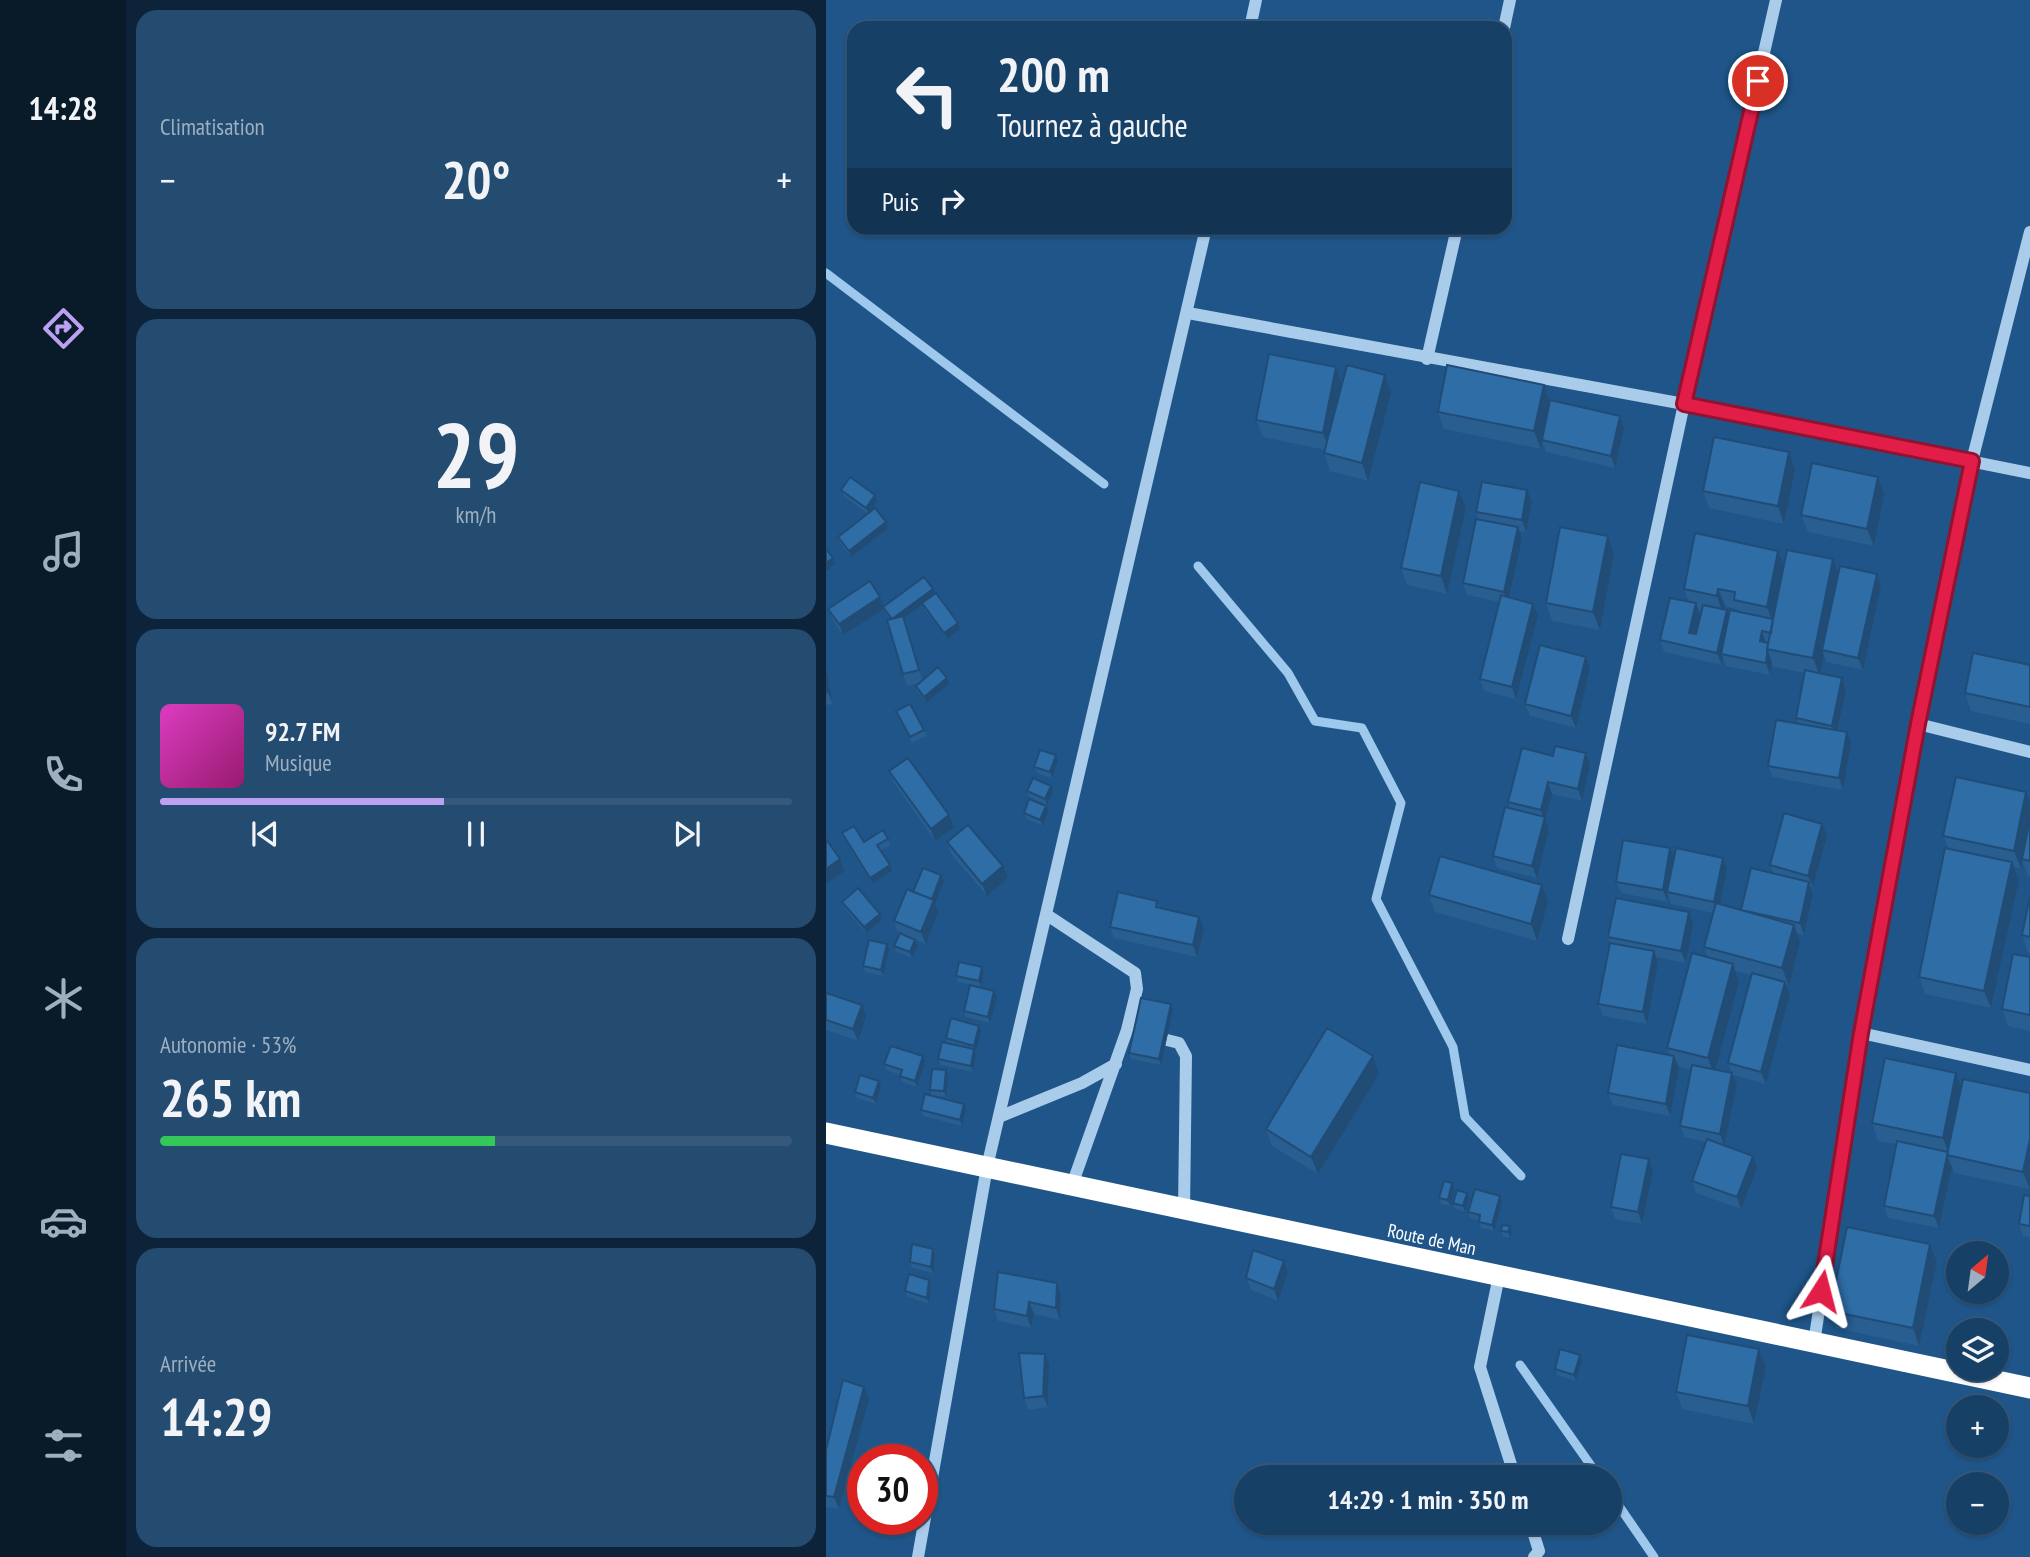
<!DOCTYPE html>
<html lang="fr">
<head>
<meta charset="utf-8">
<style>
  body { margin:0; font-family:"PT Sans Narrow",sans-serif; background:#244b70; color:#f1f3f6; height:100vh; display:flex; flex-direction:column; font-size:26px; white-space:nowrap }
  * { box-sizing:border-box; margin:0 }
  p { font-size:23px; color:#9eafc0 }
  .icon { flex:none; width:38px; height:38px; fill:none; stroke:currentColor; stroke-width:2; stroke-linecap:round; stroke-linejoin:round }
  .map { position:relative; flex:1; overflow:hidden }
  .drawer { display:flex; flex-direction:column; gap:10px; padding:10px; background:#0d2339; width:700px }
  .drawer>* { flex:none }
  .banner { position:absolute; left:21px; top:21px; width:665px; height:214px; border-radius:21px; box-shadow:0 2px 5px #0004,0 0 0 2px #36597b; background:#174067; color:#f1f3f6; overflow:hidden }
  .needle { width:46px; rotate:29deg }
  .tools { position:absolute; left:1120px; top:1241px; display:grid; gap:14px }
  .tools a { display:grid; place-items:center; width:63px; height:63px; border-radius:50%; background:#174067; box-shadow:0 2px 5px #0004,0 0 0 2px #36597b; font-size:35px }
  .speed { position:absolute; left:21px; top:1444px; display:flex; gap:14px; font-size:35px; font-weight:700; text-align:center }
  .speed>* { display:grid; place-content:center; width:91px; height:91px; border-radius:50%; background:#174067; box-shadow:0 2px 5px #0004,0 0 0 2px #36597b; line-height:1 }
  .speed .limit { border:10px solid #d22; background:#fff; color:#111 }
  .pin { position:absolute; display:grid; place-items:center; width:60px; height:60px; color:#fff; margin:-30px; border:4px solid #fff; border-radius:50%; box-shadow:0 2px 7px #0007 }
  .me { position:absolute; width:77px; margin:-38px; rotate:9deg; stroke-linejoin:round; filter:drop-shadow(0 0 5px #0008) }
  .turn { display:flex; align-items:center; gap:24px; height:147px; padding:0 35px; font-size:32px }
  .turn .icon { width:91px; height:91px; stroke-width:2.5 }
  .turn b { display:block; font-size:49px; line-height:60px }
  .then { display:flex; align-items:center; height:66px; padding:0 35px; background:#0003; gap:14px; font-size:26px }
  .big { font-size:52px; font-weight:600; line-height:1.1 }
  .drawer .tile { flex:1; display:flex; flex-direction:column; justify-content:center; gap:10px; min-width:0; padding:0 24px; border-radius:21px; background:#244b70 }
  .drawer .dial { align-items:center; gap:0 }
  .dial b { font-size:91px; line-height:1 }
  .song { display:flex; align-items:center; gap:21px }
  .cover { width:84px; height:84px; border-radius:10px; background:linear-gradient(135deg,hsl(310 70% 55%),hsl(320 70% 35%)) }
  .played { height:7px; border-radius:4px; background:linear-gradient(90deg,#bca0f2 45%,#36597b 45%) }
  .keys { display:flex; justify-content:space-around; direction:ltr }
  .heat { display:flex; justify-content:space-between; align-items:center; font-size:38px; direction:ltr }
  .charge { height:10px; border-radius:5px; background:linear-gradient(90deg,#34c759 53%,#36597b 0) }
  .trip { position:absolute; left:408px; top:1465px; width:388px; height:70px; border-radius:35px; background:#174067; box-shadow:0 2px 5px #0004,0 0 0 2px #36597b; font-weight:600; line-height:70px; text-align:center }
  main { display:flex; flex:1; min-height:0 }
  .menu { display:flex; flex-direction:column; width:126px; justify-content:space-around; align-items:center; background:#091a29; color:#9eafc0 }
  .menu .icon { width:49px; height:49px }
  .menu .current { color:#bca0f2 }
  .menu b { font-size:32px; color:#f1f3f6 }
  .map>svg:first-child { display:block }
  .lines { fill:none; stroke-linecap:round; stroke-linejoin:round }
  .stream { stroke:#9ec8ec; stroke-width:9 }
  .minor { stroke:#aacceb; stroke-width:12 }
  .highway { stroke:#fff; stroke-width:21 }
  .wall { fill:#285e90; fill-rule:evenodd }
  .shaded-wall { fill:#214c75 }
  .building { fill:#2f6da7; stroke:#214c75; stroke-width:2 }
  .route-casing { stroke:#92132f; stroke-width:18 }
  .route { stroke:#e11d48; stroke-width:12 }
  .labels { text-anchor:middle; stroke-width:7; stroke-linejoin:round; paint-order:stroke }
  .street-label { font-size:19px; fill:#fff; stroke:#1f5589 }
</style>
</head>
<body>
<main>
<nav class="menu">
<b>14:28</b>
<svg class="icon current" aria-label="directions" viewBox="0 0 24 24"><path d="M12 3l9 9-9 9-9-9zM9 14v-3h6M13 9l2 2-2 2"/></svg>
<svg class="icon" aria-label="music" viewBox="0 0 24 24"><path d="M9 18V5l10-2v13"/><circle cx="6" cy="18" r="3"/><circle cx="16" cy="16" r="3"/></svg>
<svg class="icon" aria-label="phone" viewBox="0 0 24 24"><path d="M5 4h4l2 5-3 2q2 4 5 5l2-3 5 2v4C11 20 4 13 5 4z"/></svg>
<svg class="icon" aria-label="climate" viewBox="0 0 24 24"><path d="M12 3v18M4 7l16 10M4 17L20 7"/></svg>
<svg class="icon" aria-label="car" viewBox="0 0 24 24"><path d="M5 17H2v-5l4-1 3-4h7l3 4 3 1v5h-3M9 17h6M6 11h13"/><circle cx="7" cy="17" r="2"/><circle cx="17" cy="17" r="2"/></svg>
<svg class="icon" aria-label="filters" viewBox="0 0 24 24"><path d="M4 7h16M4 17h16"/><circle cx="9" cy="7" r="2"/><circle cx="15" cy="17" r="2"/></svg>
</nav>
<section class="drawer">
<div class="tile"><p>Climatisation</p>
<div class="heat"><a>−</a><b class="big">20°</b><a>+</a></div>
</div>
<div class="tile dial"><b>29</b><p>km/h</p></div>
<div class="tile">
<div class="song"><i class="cover"></i><div><b>92.7 FM</b><p>Musique</p></div></div>
<div class="played"></div>
<div class="keys"><svg class="icon" aria-label="previous" viewBox="0 0 24 24"><path d="M18 5L8 12l10 7zM5 5v14"/></svg><svg class="icon" aria-label="pause" viewBox="0 0 24 24"><path d="M8 5v14M16 5v14"/></svg><svg class="icon" aria-label="next" viewBox="0 0 24 24"><path d="M6 5l10 7-10 7zM19 5v14"/></svg></div>
</div>
<div class="tile"><p>Autonomie · 53%</p><b class="big">265 km</b><div class="charge"></div></div>
<div class="tile"><p>Arrivée</p><b class="big">14:29</b></div>
</section>
<div class="map">
<svg width="1204" height="1557" viewBox="0 0 1204 1557">
  <rect width="100%" height="100%" fill="#1f5589"/>
  <g class="lines">
    <path class="stream" d="M0 273 278 484
      M372 566 462 673 489 721 536 728 575 803 550 899 627 1047 639 1117 695 1176
      M694 1365 773 1477
      M784 1493 828 1557"/>
    <path class="minor" d="M424 28 430 0
      M678 28 684 0
      M362 313 858 404 1204 473
      M601 359 631 228
      M1092 724 1204 752
      M221 915 309 973 311 989 301 1030 246 1185
      M742 939 858 404 950 0
      M1035 1033 1204 1070
      M341 1040 353 1043 360 1056 358 1210
      M173 1117 256 1083 290 1064
      M673 1276 654 1367 689 1477
      M988 1343 1035 1033 1092 724 1146 461 1204 232
      M704 1522 713 1551 708 1557
      M92 1557 161 1167 380 228"/>
    <path class="highway" d="M0 1133 1204 1388"/>
  </g>
  <path class="wall" d="M510 367 516 384 559 375 565 393 542 481 504 471 498 453 499 450 437 437 430 420Z
    M718 385 724 401 798 428 789 468 720 452 716 442 715 449 618 429 612 412Z
    M969 470 958 524 883 508 877 491Z
    M15 490 49 495 51 501 44 512 60 522 62 528 25 557 14 543 12 537 42 514 18 496Z
    M701 490 706 502 700 532 693 531 696 539 684 598 712 616 690 699 658 691 654 679 673 602 641 595 637 583 653 519 650 512Z
    M1058 495 1048 546 982 532 975 515Z
    M640 508 621 594 581 585 575 568Z
    M952 551 958 567 1013 575 1055 586 1037 670 1000 662 998 655 994 673 1016 678 1020 690 1012 731 1025 744 1017 790 947 777 942 766 972 723 970 718 979 673 948 667 946 663 944 675 900 666 897 658 896 665 838 652 834 640 863 602 858 589ZM899 606 911 609 912 611 903 616 901 610H898Z
    M788 554 774 630 726 621 720 603Z
    M109 594 134 629 121 639 98 609 96 604 78 618 97 680 121 678 123 684 100 703 92 692 90 686 93 683 81 686 77 674 64 619 57 609 17 635 7 620 2 609 54 597 57 607Z
    M760 657 764 669 750 728 704 716 699 704Z
    M1204 665V724L1145 711 1139 693Z
    M0 668 7 704 0 705Z
    M70 711 98 730 101 736 86 743Z
    M727 756 764 765 756 801 726 794 719 819 723 829 711 878 671 868 667 856 684 808 682 802Z
    M232 761 226 778 211 773 208 767Z
    M63 771 123 815 128 827 109 841 68 783Z
    M201 791 227 792 221 805 203 797Z
    M1200 792 1204 802V877L1202 876 1196 861 1195 869 1188 867 1193 880 1165 1008 1099 994 1093 977 1122 848 1117 836Z
    M222 812 217 826 200 819 198 813Z
    M16 833 38 842 62 839 64 845 54 851 64 865 66 871 46 884 18 839Z
    M1001 836 987 887H985L987 894 978 935 971 934 974 942 963 986 960 985 964 994 940 1084 907 1075 911 1085 898 1145 931 1168 915 1209 870 1193 866 1181 880 1142 858 1137 854 1126 865 1070 852 1066 844 1116 787 1105 782 1093 844 1055 841 1048 882 958 878 947 887 913 845 904 842 896V902L795 893 790 882 844 848 848 859 901 870 894 904 915 910 948 874 944 865ZM909 971 925 975 902 1063 906 1073 890 1070 913 982Z
    M121 842 182 878 161 896 125 854Z
    M118 881 109 903 112 912 100 944 89 940 92 946 86 958 71 952 68 946 74 934 72 933 68 921 87 892Z
    M716 885 722 902 711 941 609 912 603 895Z
    M1204 896V953H1202L1196 935Z
    M331 901 334 908 378 929 371 957 288 938 284 927Z
    M16 902 54 914 56 920 40 933 18 908Z
    M867 924 860 963 830 957 832 963 821 1024 777 1016 772 1004 784 943 782 937Z
    M63 950 57 976 39 972 37 966Z
    M1204 957V1031L1182 1026 1176 1009Z
    M158 973 155 987 132 982 130 976Z
    M168 991 171 997 164 1023 140 1017 138 1011Z
    M0 993 36 1005 40 1017 32 1041 0 1030Z
    M347 1010 335 1065 305 1059 303 1053Z
    M155 1032 150 1052 149 1051 150 1055 147 1072 115 1065 112 1059 121 1043 120 1038Z
    M547 1056 553 1074 492 1174 446 1146 440 1129Z
    M99 1062 91 1087 76 1082 74 1075 61 1070 58 1064Z
    M122 1076 120 1097 107 1096 138 1104 140 1110 136 1126 97 1116 95 1110 106 1096 104 1090Z
    M55 1087 50 1104 31 1098 29 1092Z
    M1135 1087 1204 1093V1189L1128 1173 1126 1167 1113 1228 1062 1218 1058 1206 1070 1144 1052 1141 1046 1123Z
    M823 1159 827 1171 816 1224 789 1219 785 1207Z
    M629 1189 624 1206 615 1204 613 1198Z
    M641 1193 643 1199 639 1212 629 1209 627 1203Z
    M674 1196 676 1202 668 1231 655 1228 653 1220 644 1218 642 1212Z
    M1204 1196V1237L1197 1236 1193 1224Z
    M684 1226 686 1232 684 1238 677 1237 675 1231Z
    M1104 1244 1111 1262 1093 1346 1010 1328 1004 1311Z
    M107 1249 109 1255 107 1273 86 1268 84 1262Z
    M458 1261 462 1272 452 1301 425 1290 420 1278Z
    M103 1280 105 1286 103 1304 82 1297 79 1291Z
    M235 1295 234 1320 208 1314 205 1328 172 1321 168 1309Z
    M933 1349 940 1367 928 1424 856 1409 850 1392Z
    M756 1361 750 1381 731 1375 729 1369Z
    M223 1365 222 1407 202 1410 198 1398Z
    M38 1387 43 1399 13 1509 0 1507V1450Z"/>
  <path class="shaded-wall" d="M510 367 516 385 503 451 497 433Z
    M559 375 565 393 542 481 536 463Z
    M718 385 724 402 715 449 708 431Z
    M794 416 798 428 789 468 785 456Z
    M963 452 969 470 958 524 952 506Z
    M1052 477 1058 495 1048 546 1041 529Z
    M701 490 706 502 700 532 696 520Z
    M633 491 640 508 621 594 615 576Z
    M49 495 51 501 43 514 40 508Z
    M60 522 62 528 25 557 23 551Z
    M692 527 696 539 682 604 678 592Z
    M782 536 788 554 774 630 767 612Z
    M952 551 959 568 947 624 941 607Z
    M7 558 9 564 0 571V563Z
    M1007 559 1013 576 996 650 998 655 994 676 987 658Z
    M1051 574 1055 586 1037 670 1032 658Z
    M107 589 109 595 78 618 97 682 93 670 66 619Z
    M892 589 899 606 897 614 891 596Z
    M54 597 58 609 17 635 13 624Z
    M870 603 874 615 867 645 863 633Z
    M707 604 712 616 690 699 686 687Z
    M901 610 905 622 895 654 897 658 896 665 891 653Z
    M132 623 134 629 121 639 118 633Z
    M936 631 940 643 934 641Z
    M942 651 946 663 944 675 940 663Z
    M760 657 764 669 750 728 745 716Z
    M0 668 7 704 2 692 0 679Z
    M121 678 123 684 100 703 98 697Z
    M1016 678 1020 690 1010 738 1006 726Z
    M1021 732 1025 744 1017 790 1013 778Z
    M760 753 764 765 756 801 752 789Z
    M230 755 232 761 226 778 224 772Z
    M722 782 726 794 719 819 723 829 711 878 706 866 718 820 715 810Z
    M225 786 227 792 221 805 219 799Z
    M1200 792 1204 802V822L1195 869 1188 851Z
    M220 806 222 812 217 826 214 820Z
    M123 815 128 827 109 841 105 829Z
    M996 824 1001 836 987 887 982 876Z
    M844 848 849 860 841 892 842 896V902L837 890Z
    M897 858 901 870 892 914 888 902Z
    M14 859 18 871 0 884V869Z
    M1186 862 1193 880 1165 1008 1158 991Z
    M64 865 66 871 46 884 44 878Z
    M177 866 182 878 161 896 156 884Z
    M115 875 118 881 109 903 112 912 100 944 95 932 106 900Z
    M983 882 987 894 978 935 974 923Z
    M716 885 722 902 711 941 705 924Z
    M863 912 867 924 860 963 855 951Z
    M54 914 56 920 40 933 38 927Z
    M373 917 378 929 371 957 367 945Z
    M968 925 974 942 963 986 956 968Z
    M89 940 92 946 86 958 84 952Z
    M61 944 63 950 57 976 55 970Z
    M828 951 832 963 821 1024 817 1012Z
    M907 964 913 982 888 1076 882 1058Z
    M156 967 158 973 155 987 153 981Z
    M959 982 964 994 940 1084 935 1072Z
    M168 991 171 997 164 1023 162 1017Z
    M345 1004 347 1010 335 1065 333 1059Z
    M36 1005 40 1017 32 1041 27 1029Z
    M153 1026 155 1032 150 1052 148 1046Z
    M148 1049 150 1055 147 1072 145 1066Z
    M97 1056 99 1062 91 1087 89 1081Z
    M547 1056 553 1074 492 1174 485 1157Z
    M848 1056 853 1068 844 1116 840 1104Z
    M120 1070 122 1076 120 1097 118 1091Z
    M906 1073 911 1085 898 1146 894 1134Z
    M1130 1073 1136 1090 1122 1152 1117 1138Z
    M53 1081 55 1087 50 1104 47 1098Z
    M138 1104 140 1110 136 1126 134 1120Z
    M1204 1139V1189L1197 1172Z
    M1121 1155 1126 1167 1113 1228 1108 1216Z
    M927 1156 931 1168 915 1209 911 1197Z
    M823 1159 827 1171 816 1224 812 1212Z
    M626 1183 629 1189 624 1206 622 1200Z
    M641 1193 643 1199 639 1212 637 1206Z
    M674 1196 676 1202 668 1231 666 1225Z
    M684 1226 686 1232 684 1238 682 1232Z
    M1104 1244 1111 1262 1093 1346 1087 1328Z
    M107 1249 109 1255 107 1273 105 1267Z
    M458 1261 462 1272 452 1301 448 1289Z
    M103 1280 105 1286 103 1304 101 1298Z
    M231 1283 235 1295 234 1320 230 1308Z
    M203 1302 208 1314 205 1328 201 1316Z
    M933 1349 940 1367 928 1424 922 1406Z
    M219 1354 223 1365 222 1407 217 1396Z
    M754 1355 756 1361 750 1381 748 1375Z
    M38 1387 43 1399 13 1509 8 1497Z"/>
  <path class="building" d="M443 354 510 367 497 433 430 420Z
    M521 365 559 375 536 463 498 453Z
    M621 365 718 385 708 431 612 412Z
    M724 400 794 416 785 456 716 440Z
    M888 437 963 452 952 506 877 491Z
    M986 463 1052 477 1041 529 975 515Z
    M24 477 49 495 40 508 15 490Z
    M594 482 633 491 615 576 575 568Z
    M656 482 701 490 696 520 650 512Z
    M49 508 60 522 23 551 12 537Z
    M650 519 692 527 678 592 637 583Z
    M734 527 782 536 767 612 720 603Z
    M869 533 952 551 941 607 908 600 909 592 892 589 891 596 858 589Z
    M0 549 7 558 0 563Z
    M961 550 1007 559 987 658 941 649Z
    M1014 566 1051 574 1032 658 996 650Z
    M98 577 107 589 66 619 57 607Z
    M44 581 54 597 13 624 2 609Z
    M110 593 132 623 118 633 96 603Z
    M675 595 707 604 686 687 654 679Z
    M844 598 870 603 863 633 870 634 877 605 901 610 891 653 834 640Z
    M904 610 947 619 945 633 936 631 934 641 942 643 940 663 895 654Z
    M77 616 93 670 77 674 61 620Z
    M714 645 760 657 745 716 699 704Z
    M1147 653 1204 665V707L1139 693Z
    M112 667 121 678 98 697 90 686Z
    M979 670 1016 678 1006 726 970 718Z
    M0 679 2 692 0 693Z
    M84 704 98 730 84 737 70 711Z
    M950 720 1021 732 1013 778 942 766Z
    M729 746 760 753 752 789 722 782 715 810 682 802 696 748 727 756Z
    M214 750 230 755 224 772 208 767Z
    M82 758 123 815 105 829 63 771Z
    M1130 777 1200 792 1188 851 1117 836Z
    M207 778 225 786 219 799 201 791Z
    M203 799 220 806 214 820 198 813Z
    M679 807 719 817 706 866 667 856Z
    M958 813 996 824 982 876 944 865Z
    M1204 819V861L1196 859Z
    M142 825 177 866 156 884 121 842Z
    M28 826 38 842 57 830 62 839 51 845 64 865 44 878 16 833Z
    M0 839 14 859 0 869Z
    M797 840 844 848 837 890 790 882Z
    M850 848 897 858 888 902 841 892Z
    M1119 848 1186 862 1158 991 1093 977Z
    M614 856 716 885 705 924 603 895Z
    M97 868 115 875 106 899 87 892Z
    M925 868 983 882 974 923 915 910Z
    M32 888 54 914 38 927 16 902Z
    M81 889 108 900 95 932 68 921Z
    M292 892 331 901 330 907 373 917 367 945 284 927Z
    M1204 896V937L1196 935Z
    M790 898 863 912 855 951 782 937Z
    M890 903 968 925 956 968 878 947Z
    M74 933 89 940 84 952 68 946Z
    M43 940 61 944 55 970 37 966Z
    M784 943 828 951 817 1012 772 1004Z
    M866 953 907 964 882 1058 841 1048Z
    M1187 954 1204 957V1015L1176 1009Z
    M133 962 156 967 153 981 130 976Z
    M926 973 959 982 935 1072 902 1063Z
    M144 985 168 991 162 1017 138 1011Z
    M0 993 36 1005 27 1029 0 1020Z
    M315 998 345 1004 333 1059 303 1053Z
    M125 1018 153 1026 148 1046 120 1038Z
    M501 1028 547 1056 485 1157 440 1129Z
    M116 1042 148 1049 145 1066 112 1059Z
    M791 1045 848 1056 840 1104 782 1093Z
    M65 1046 97 1056 89 1081 74 1076 76 1070 58 1064Z
    M1059 1058 1130 1073 1117 1138 1046 1123Z
    M866 1065 906 1073 894 1134 854 1126Z
    M106 1069 120 1070 118 1091 104 1090Z
    M34 1075 53 1081 47 1098 29 1092Z
    M1137 1079 1204 1093V1139L1197 1172 1121 1155Z
    M99 1094 138 1104 134 1120 95 1110Z
    M881 1139 927 1156 911 1197 866 1181Z
    M1071 1141 1122 1152 1108 1216 1058 1206Z
    M795 1154 823 1159 812 1212 785 1207Z
    M618 1181 626 1183 622 1200 613 1198Z
    M649 1189 674 1196 666 1225 653 1222 654 1215 642 1212Z
    M631 1190 641 1193 637 1206 627 1203Z
    M1198 1195 1204 1196V1226L1193 1224Z
    M676 1225 684 1226 682 1232 675 1231Z
    M1021 1227 1104 1244 1087 1328 1004 1311Z
    M86 1244 107 1249 105 1267 84 1262Z
    M427 1250 458 1261 448 1289 420 1278Z
    M172 1272 231 1283 230 1308 203 1302 201 1316 168 1309Z
    M83 1274 103 1280 101 1298 79 1291Z
    M861 1335 933 1349 922 1406 850 1392Z
    M734 1349 754 1355 748 1375 729 1369Z
    M193 1353 219 1354 217 1396 198 1398Z
    M17 1380 38 1387 8 1497 0 1496V1450Z"/>
  <g class="lines">
    <defs>
      <path id="route" d="M932 81 858 404 1146 461 1092 724 1035 1033 995 1291"/>
    </defs>
    <use href="#route" class="route-casing"/>
    <use href="#route" class="route"/>
  </g>
  <g class="labels">
    <g class="street-label">
      <text transform="translate(606 1239) rotate(12)" y="7">Route de Man</text>
    </g>
  </g>
</svg>
<div class="tools">
<a><svg class="needle" viewBox="-14 -14 28 28"><path d="M0-13l5 13h-10z" fill="#e53935"/><path d="M0 13l5-13h-10z" fill="#9eafc0"/></svg></a>
<a><svg class="icon" aria-label="layers" viewBox="0 0 24 24"><path d="M12 4l9 5-9 5-9-5zM3 14l9 5 9-5"/></svg></a>
<a>+</a>
<a>−</a>
</div>
<div class="speed"><div class="limit">30</div></div>
<div class="pin" style="left:932px;top:81px;background:#d93025"><svg class="icon" aria-label="arrive" viewBox="0 0 24 24"><path d="M6 21V4h12l-3 4 3 4H6"/></svg></div>
<svg class="me" style="left:995px;top:1291px" viewBox="-20 -20 40 40"><path d="M0-17L14 15 0 8-14 15z" fill="#e11d48" stroke="#fff" stroke-width="4"/></svg>
<div class="trip">14:29 · 1 min · 350 m</div>
<div class="banner">
<div class="turn"><svg class="icon" aria-label="left" viewBox="0 0 24 24"><path d="M17 20v-9H6M10 6l-5 5 5 5"/></svg><div><b>200 m</b>Tournez à gauche</div></div>
<div class="then">Puis<svg class="icon" aria-label="right" viewBox="0 0 24 24"><path d="M7 20v-9h11M14 6l5 5-5 5"/></svg></div>
</div>
</div>
</main>
</body>
</html>
